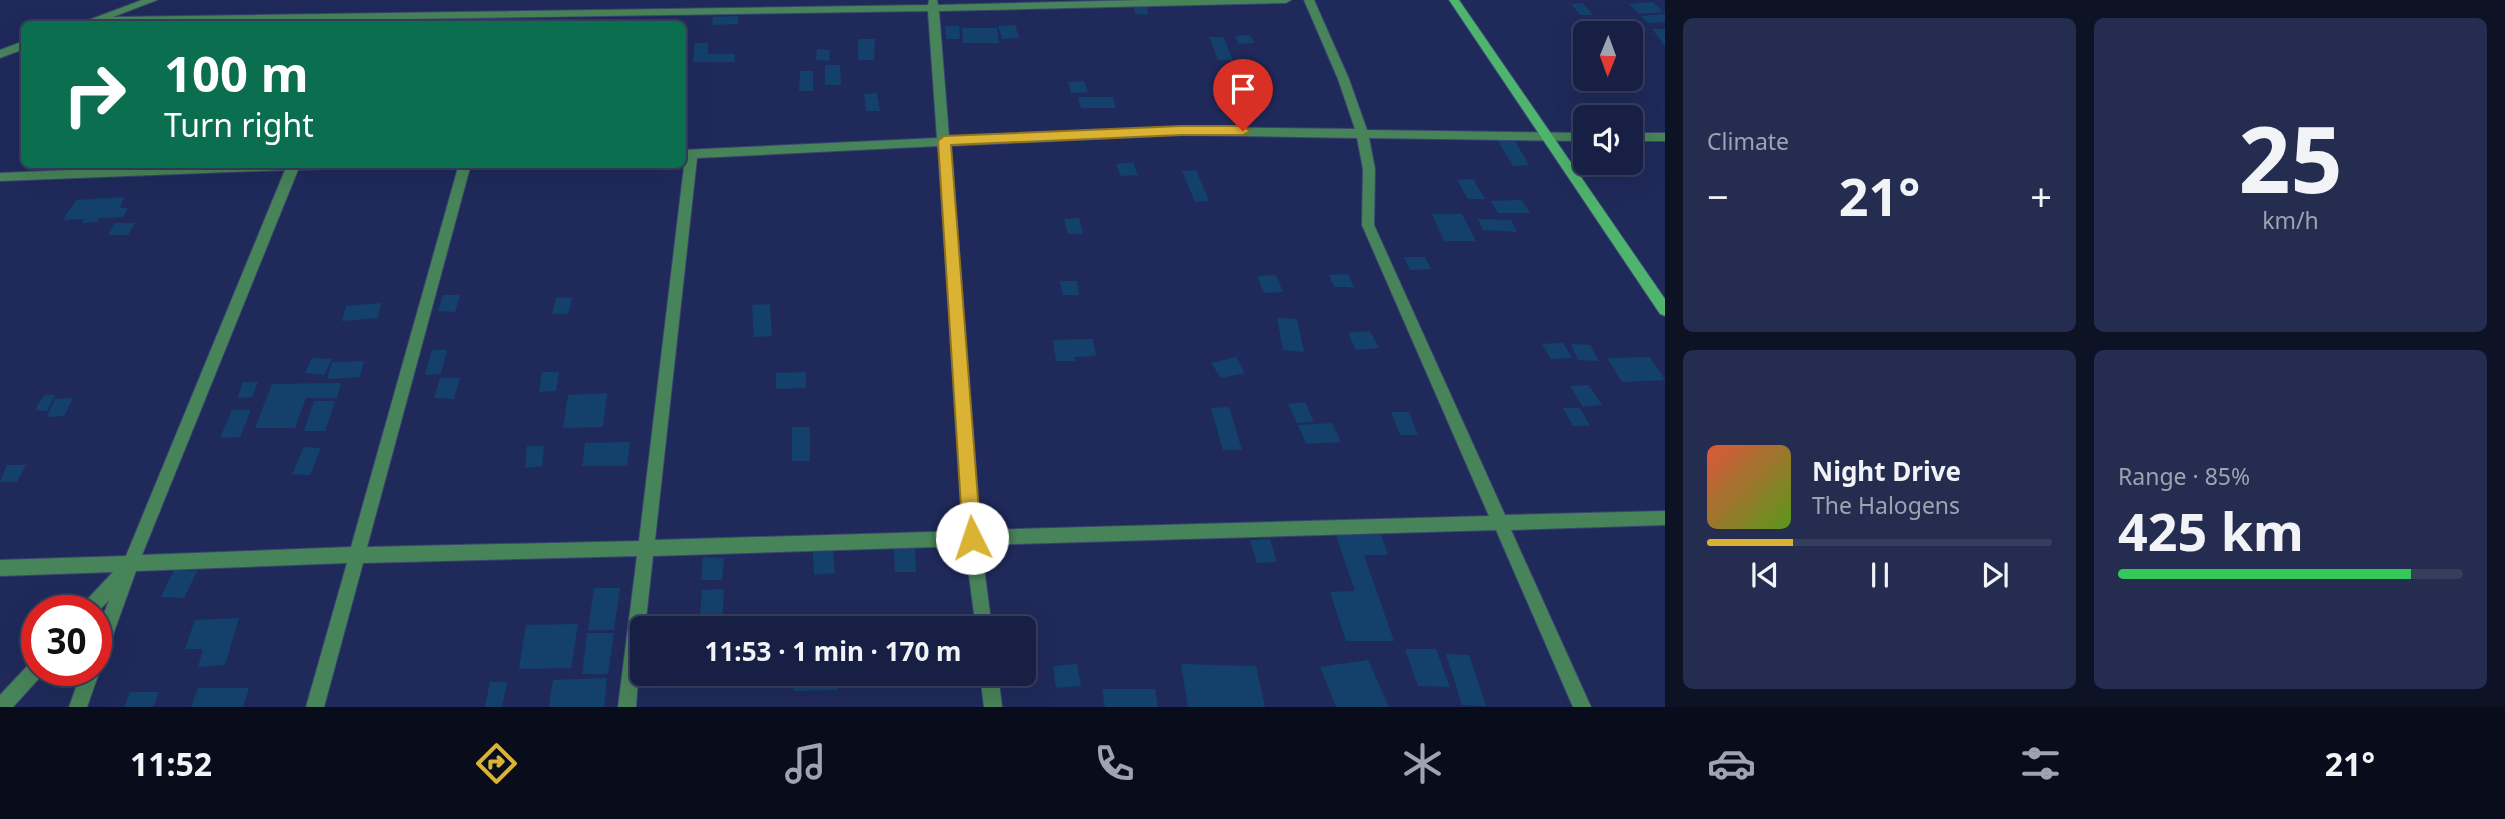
<!DOCTYPE html>
<html lang="en">
<head>
<meta charset="utf-8">
<style>
  body { margin:0; font-family:"Noto Sans",sans-serif; background:#242d4f; color:#f1f3f6; height:100vh; display:flex; flex-direction:column; font-size:26px; white-space:nowrap }
  * { box-sizing:border-box; margin:0 }
  p { font-size:23px; color:#9ea3b2 }
  .icon { flex:none; width:38px; height:38px; fill:none; stroke:currentColor; stroke-width:2; stroke-linecap:round; stroke-linejoin:round }
  .map { position:relative; flex:1; overflow:hidden }
  .sheet { display:flex; flex-direction:column; gap:18px; padding:18px; background:#0d1225; width:840px }
  .sheet>* { flex:none }
  .hud { position:absolute; left:21px; top:21px; width:665px; height:147px; border-radius:10px; box-shadow:0 7px 28px #0002,0 0 0 2px #363e5d; background:#0b6e4f; color:#fff; overflow:hidden }
  .needle { width:46px; rotate:181deg }
  .controls { position:absolute; left:1573px; top:21px; display:grid; gap:14px }
  .controls a { display:grid; place-items:center; width:70px; height:70px; border-radius:10px; background:#172044; box-shadow:0 7px 28px #0002,0 0 0 2px #363e5d; font-size:35px }
  .speed { position:absolute; left:21px; top:595px; display:flex; gap:14px; font-size:35px; font-weight:700; text-align:center }
  .speed>* { display:grid; place-content:center; width:91px; height:91px; border-radius:50%; background:#172044; box-shadow:0 7px 28px #0002,0 0 0 2px #363e5d; line-height:1 }
  .speed .limit { border:10px solid #d22; background:#fff; color:#111 }
  .pin { position:absolute; display:grid; place-items:center; width:60px; height:60px; color:#fff; margin:-72px -30px; border-radius:50% 50% 50% 0; rotate:-45deg; box-shadow:0 0 7px #0007 }
  .pin .icon { rotate:45deg }
  .me { position:absolute; width:77px; margin:-38px; rotate:356deg; stroke-linejoin:round; filter:drop-shadow(0 0 5px #0008) }
  .turn { display:flex; align-items:center; gap:24px; height:147px; padding:0 28px; font-size:32px }
  .turn .icon { width:91px; height:91px; stroke-width:2.5 }
  .turn b { display:block; font-size:49px; line-height:60px }
  .big { font-size:52px; font-weight:700; line-height:1.1 }
  .sheet .card { flex:1; display:flex; flex-direction:column; justify-content:center; gap:10px; min-width:0; padding:0 24px; border-radius:10px; background:#242d4f }
  .sheet .dial { align-items:center; gap:0 }
  .dial b { font-size:91px; line-height:1 }
  .song { display:flex; align-items:center; gap:21px }
  .cover { width:84px; height:84px; border-radius:10px; background:linear-gradient(135deg,hsl(10 70% 55%),hsl(90 70% 35%)) }
  .played { height:7px; border-radius:4px; background:linear-gradient(90deg,#dab334 25%,#363e5d 25%) }
  .keys { display:flex; justify-content:space-around; direction:ltr }
  .heat { display:flex; justify-content:space-between; align-items:center; font-size:38px; direction:ltr }
  .charge { height:10px; border-radius:5px; background:linear-gradient(90deg,#34c759 85%,#363e5d 0) }
  .sheet .tiles { flex:1; display:grid; gap:18px; grid-template-columns:repeat(2,1fr) }
  .trip { position:absolute; left:630px; top:616px; width:406px; height:70px; border-radius:10px; background:#172044; box-shadow:0 7px 28px #0002,0 0 0 2px #363e5d; font-weight:700; line-height:70px; text-align:center }
  .dock { display:flex; height:112px; justify-content:space-around; align-items:center; background:#090d1b; color:#9ea3b2 }
  .dock .icon { width:49px; height:49px }
  .dock .selected { color:#dab334 }
  .dock b { font-size:32px; color:#f1f3f6 }
  main { display:flex; flex:1; min-height:0 }
  .map>svg:first-child { display:block }
  .building { fill:#14416c }
  .lines { fill:none; stroke-linecap:round; stroke-linejoin:round }
  .street-casing { stroke:#3a4571; stroke-width:2 }
  .secondary-casing { stroke:#3a4571; stroke-width:2 }
  .street { fill:#488459; fill-rule:evenodd }
  .secondary { fill:#4fb46e; fill-rule:evenodd }
  .route { fill:#dab334; stroke:#8e7422; stroke-width:2 }
</style>
</head>
<body>
<main>
<div class="map">
<svg width="1665" height="707" viewBox="0 0 1665 707">
  <rect width="100%" height="100%" fill="#1f2a5b"/>
  <path class="building" d="M1653 2 1663 12 1639 14 1629 4Z
    M1583 3 1593 15H1580L1571 4Z
    M1134 5 1147 6 1148 15 1135 14Z
    M1665 14V22L1648 23 1641 16Z
    M738 16V24L713 25 712 17Z
    M1015 25 1019 38 1002 39 998 26Z
    M945 26H959L960 39H946Z
    M962 28H997L999 43H963Z
    M1652 29H1665V46Z
    M1250 35 1255 43 1239 44 1235 36Z
    M1209 37H1223L1233 60H1218Z
    M858 39H875L874 60H858Z
    M695 43H708V54H735L734 62H693Z
    M817 49 830 50 829 61 816 60Z
    M825 65H840L841 85H825Z
    M800 71H813V91H799Z
    M1084 81 1088 92 1071 93 1068 82Z
    M877 93 880 111H866L864 94Z
    M1078 97H1113L1116 108H1081Z
    M1513 138 1529 165 1513 166 1497 139Z
    M1133 162 1138 175 1121 176 1116 164Z
    M1196 170 1209 201 1195 202 1182 171Z
    M1473 179 1485 199H1468L1457 180Z
    M124 197 120 208H128L123 217 99 218 97 222 82 223 84 219 63 220 76 200Z
    M1522 200 1530 213H1498L1491 201Z
    M1432 214H1462L1476 241H1444Z
    M1079 218 1083 234H1068L1064 219Z
    M1478 219 1511 220 1517 232 1483 230Z
    M115 223H135L128 235H108Z
    M1404 257H1425L1431 269 1410 270Z
    M1348 274 1354 287H1334L1329 275Z
    M1276 275 1283 292 1264 293 1257 276Z
    M1060 281H1077L1079 295H1063Z
    M443 295H460L455 312 438 311Z
    M556 297 572 298 568 314H552Z
    M381 303 378 318 342 321 346 306Z
    M770 304 772 336 754 337 752 305Z
    M1277 318 1297 319 1304 352 1283 350Z
    M1370 331 1379 348 1356 350 1348 333Z
    M1093 339 1096 356 1074 357 1075 361H1056L1053 340Z
    M1563 343 1572 358 1551 359 1542 344Z
    M1571 344 1590 345 1599 361 1578 360Z
    M432 350H447L441 374 425 375Z
    M1236 357 1245 373 1221 378 1211 363Z
    M1650 357 1665 380 1622 382 1607 358Z
    M312 358 332 359 324 375 305 373Z
    M364 361 360 377 327 379 332 362Z
    M542 372H559L556 391 539 392Z
    M806 372V388L776 389V373Z
    M440 378H460L454 399 434 398Z
    M243 382H258L252 397 237 398Z
    M341 383 337 398H306L295 428H255L272 384Z
    M1589 385 1602 405 1583 407 1570 386Z
    M607 393 603 427 563 428 568 395Z
    M44 395H55L47 411 35 410Z
    M73 398 64 416 47 417 55 399Z
    M314 401H335L325 431H304Z
    M1305 402 1314 422 1297 423 1288 404Z
    M1229 407 1242 450H1223L1211 408Z
    M1563 408H1580L1590 426H1573Z
    M232 410H251L240 437 220 438Z
    M1391 412H1409L1418 435H1400Z
    M1332 423 1341 442 1306 444 1298 425Z
    M792 427H810V461H792Z
    M630 442 627 466H582L585 443Z
    M527 446H544L542 466 525 468Z
    M304 447 321 448 310 475 292 474Z
    M7 465H26L17 482H0Z
    M1336 535H1381L1388 555H1364L1394 641H1346L1330 592 1355 591Z
    M1270 539 1277 562 1257 563 1250 540Z
    M894 548H915L916 572H895Z
    M833 551 835 573 814 575 813 552Z
    M703 557 724 558 722 580H701Z
    M174 570 197 571 184 598 161 597Z
    M594 588H620L614 630H588Z
    M724 589 722 628H699L702 590Z
    M239 618 225 665 198 667 203 649H185L195 620Z
    M578 624 571 668 519 669 526 625Z
    M587 633H614L608 674H582Z
    M1405 649H1436L1450 687 1418 686Z
    M1446 654 1469 655 1486 706 1462 705Z
    M1368 660 1389 707H1336L1320 667Z
    M1077 664 1081 686 1056 688 1053 666Z
    M1181 664 1256 666 1265 707H1188Z
    M794 674H838V690L794 691Z
    M607 678 604 707H549L553 680Z
    M490 682H507L502 707H485Z
    M198 688H249L243 707H191Z
    M1102 689H1155L1158 707H1105Z
    M130 692H159L153 707H124Z"/>
  <g class="lines">
    <defs>
      <path id="street" d="M142 0H157L113 17 928 5 929 0H937L938 5 1141 0H1291L1286 3 939 11 949 137 1181 127 1355 129 1338 79 1304 0H1314L1349 79 1367 130 1586 133V141L1369 138 1375 169 1374 225 1505 515 1665 511V525L1511 530 1591 707H1573L1496 530 981 545 992 628H976L965 546 653 556 645 628H642L636 707H618L637 556 363 563 324 707H306L347 563 136 571 105 657 102 663 97 665 100 670 87 707H69L82 670H96V634L109 600 96 614V611H80L82 605 113 572 0 576V560L126 556 285 170 0 181V173L211 164H345L339 168 298 170 142 555 351 547 459 164H471L367 547 639 541 685 158H682V150L937 138 928 11 78 24ZM1181 135 1357 138 1363 169 1362 225 1489 516 979 530 949 146ZM938 146 964 531 655 540 697 158Z
        M24 41V49L0 58V50Z
        M1631 133H1665V141H1631Z
        M37 660V670H45L43 674 13 707H0V695L31 662Z
        M980 674H998L1002 707H984Z"/>
      <path id="secondary" d="M1449 0H1459L1665 299V316L1660 314Z"/>
    </defs>
    <use href="#street" class="street-casing"/>
    <use href="#secondary" class="secondary-casing"/>
    <use href="#street" class="street"/>
    <use href="#secondary" class="secondary"/>
  </g>
  <path class="route" d="M1181 126H1243L1250 131 1243 135H1181L951 145 981 538 979 544 972 546 966 544 963 538 938 141 944 136Z"/>
</svg>
<div class="controls">
<a><svg class="needle" viewBox="-14 -14 28 28"><path d="M0-13l5 13h-10z" fill="#e53935"/><path d="M0 13l5-13h-10z" fill="#9ea3b2"/></svg></a>
<a><svg class="icon" aria-label="sound" viewBox="0 0 24 24"><path d="M4 9h4l5-4v14l-5-4H4zM17 9q2 3 0 6"/></svg></a>
</div>
<div class="speed"><div class="limit">30</div></div>
<div class="pin" style="left:1243px;top:131px;background:#d93025"><svg class="icon" aria-label="arrive" viewBox="0 0 24 24"><path d="M6 21V4h12l-3 4 3 4H6"/></svg></div>
<svg class="me" style="left:972px;top:538px" viewBox="-20 -20 40 40"><circle r="19" fill="#fff"/><path d="M0-13L10 11 0 6-10 11z" fill="#dab334"/></svg>
<div class="trip">11:53 · 1 min · 170 m</div>
<div class="hud">
<div class="turn"><svg class="icon" aria-label="right" viewBox="0 0 24 24"><path d="M7 20v-9h11M14 6l5 5-5 5"/></svg><div><b>100 m</b>Turn right</div></div>
</div>
</div>
<section class="sheet">
<div class="tiles">
<div class="card"><p>Climate</p>
<div class="heat"><a>−</a><b class="big">21°</b><a>+</a></div>
</div>
<div class="card dial"><b>25</b><p>km/h</p></div>
<div class="card">
<div class="song"><i class="cover"></i><div><b>Night Drive</b><p>The Halogens</p></div></div>
<div class="played"></div>
<div class="keys"><svg class="icon" aria-label="previous" viewBox="0 0 24 24"><path d="M18 5L8 12l10 7zM5 5v14"/></svg><svg class="icon" aria-label="pause" viewBox="0 0 24 24"><path d="M8 5v14M16 5v14"/></svg><svg class="icon" aria-label="next" viewBox="0 0 24 24"><path d="M6 5l10 7-10 7zM19 5v14"/></svg></div>
</div>
<div class="card"><p>Range · 85%</p><b class="big">425 km</b><div class="charge"></div></div>
</div>
</section>
</main>
<nav class="dock">
<b>11:52</b>
<svg class="icon selected" aria-label="directions" viewBox="0 0 24 24"><path d="M12 3l9 9-9 9-9-9zM9 14v-3h6M13 9l2 2-2 2"/></svg>
<svg class="icon" aria-label="music" viewBox="0 0 24 24"><path d="M9 18V5l10-2v13"/><circle cx="6" cy="18" r="3"/><circle cx="16" cy="16" r="3"/></svg>
<svg class="icon" aria-label="phone" viewBox="0 0 24 24"><path d="M5 4h4l2 5-3 2q2 4 5 5l2-3 5 2v4C11 20 4 13 5 4z"/></svg>
<svg class="icon" aria-label="climate" viewBox="0 0 24 24"><path d="M12 3v18M4 7l16 10M4 17L20 7"/></svg>
<svg class="icon" aria-label="car" viewBox="0 0 24 24"><path d="M5 17H2v-5l4-1 3-4h7l3 4 3 1v5h-3M9 17h6M6 11h13"/><circle cx="7" cy="17" r="2"/><circle cx="17" cy="17" r="2"/></svg>
<svg class="icon" aria-label="filters" viewBox="0 0 24 24"><path d="M4 7h16M4 17h16"/><circle cx="9" cy="7" r="2"/><circle cx="15" cy="17" r="2"/></svg>
<b>21°</b>
</nav>
</body>
</html>
